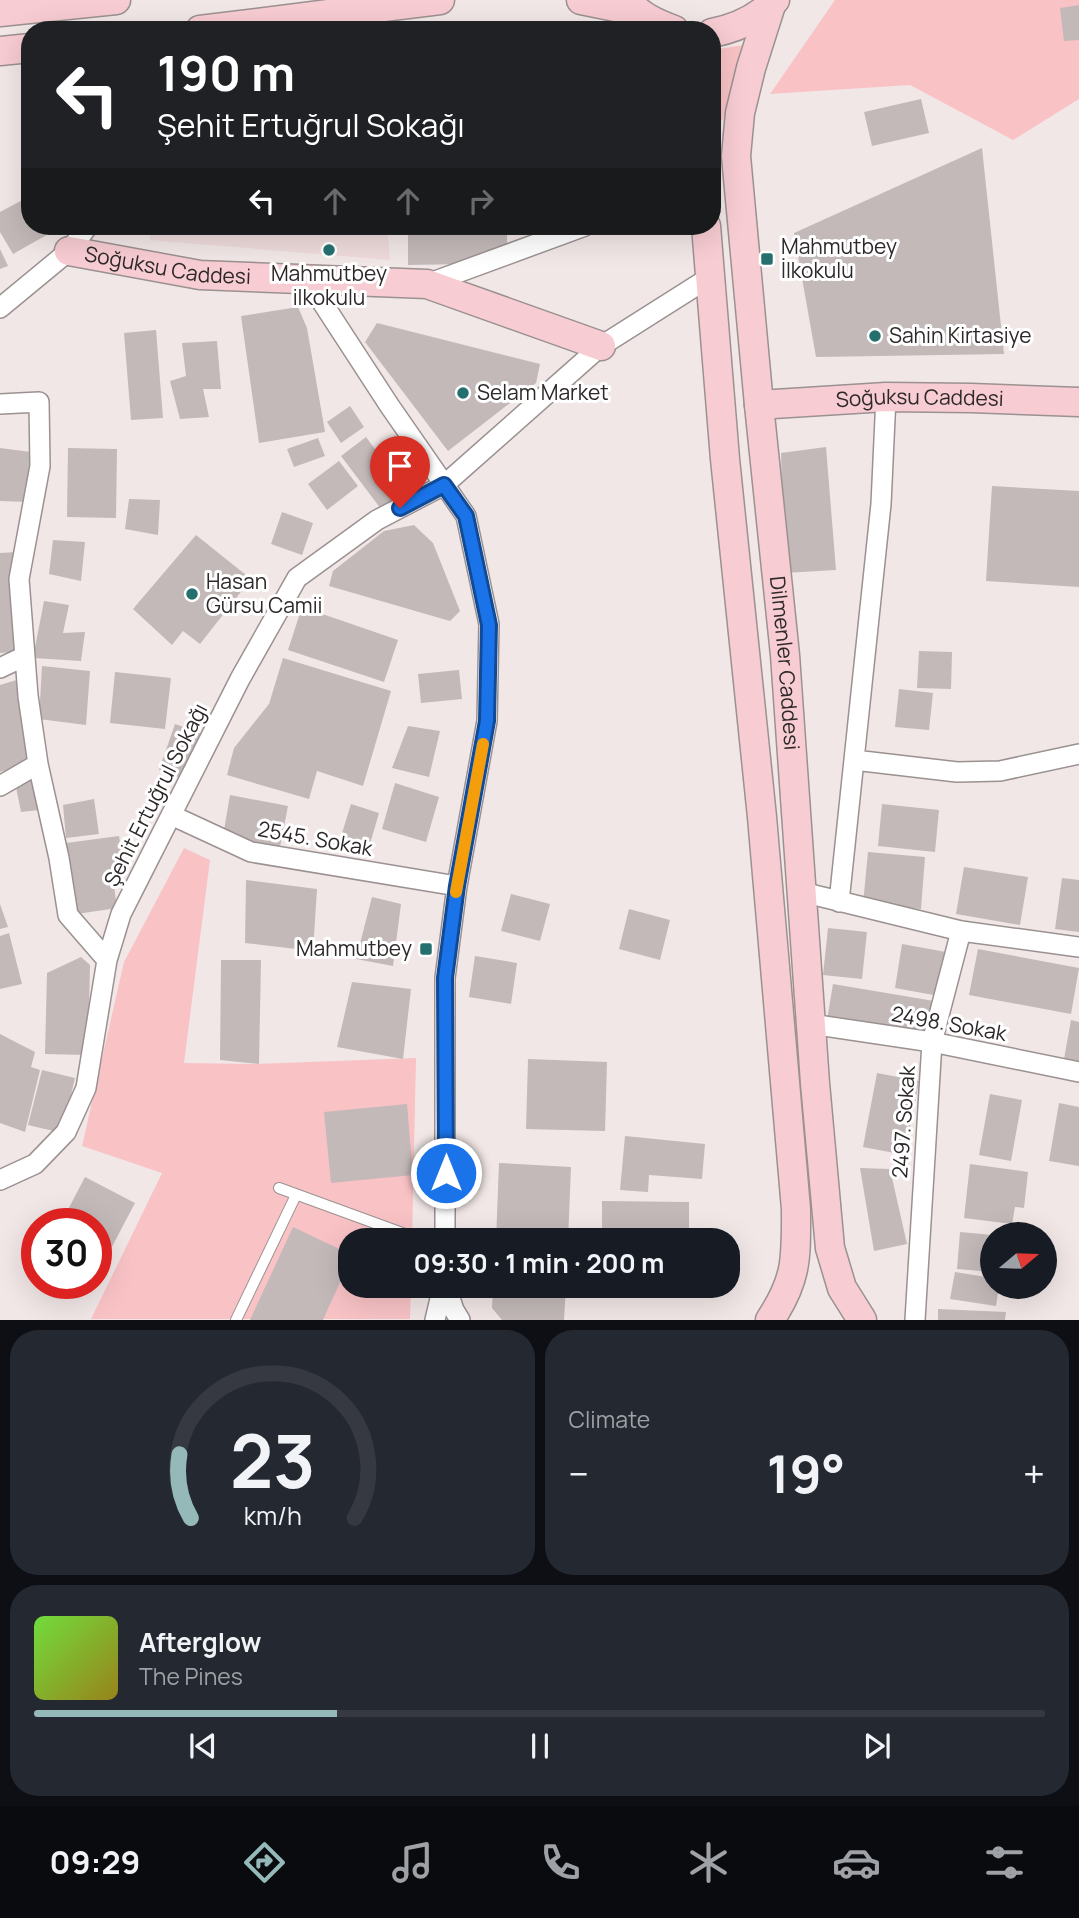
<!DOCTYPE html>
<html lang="en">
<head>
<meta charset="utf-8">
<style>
  body { margin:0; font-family:Manrope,sans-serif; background:#242831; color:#f1f3f6; height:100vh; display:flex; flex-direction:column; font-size:26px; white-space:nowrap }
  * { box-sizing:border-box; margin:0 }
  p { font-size:23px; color:#9ea1a6 }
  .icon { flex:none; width:38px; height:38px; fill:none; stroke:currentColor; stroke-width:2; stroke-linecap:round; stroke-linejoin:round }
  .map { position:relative; height:1320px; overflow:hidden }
  .panel { display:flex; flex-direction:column; gap:10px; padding:10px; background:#0d0f14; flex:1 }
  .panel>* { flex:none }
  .hud { position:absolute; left:21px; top:21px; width:700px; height:214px; border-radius:28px; box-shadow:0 7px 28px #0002; background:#202124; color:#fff; overflow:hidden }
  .needle { width:46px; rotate:71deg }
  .fabs { position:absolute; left:980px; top:1222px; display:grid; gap:14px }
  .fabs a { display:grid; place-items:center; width:77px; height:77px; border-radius:50%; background:#171b24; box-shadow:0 7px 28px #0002; font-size:35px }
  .speed { position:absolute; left:21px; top:1208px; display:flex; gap:14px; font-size:35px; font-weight:700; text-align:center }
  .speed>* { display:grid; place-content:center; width:91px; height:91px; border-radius:50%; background:#171b24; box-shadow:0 7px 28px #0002; line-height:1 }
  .speed .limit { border:10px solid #d22; background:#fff; color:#111 }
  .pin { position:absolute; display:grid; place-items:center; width:60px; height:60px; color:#fff; margin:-72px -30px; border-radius:50% 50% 50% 0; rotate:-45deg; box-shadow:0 0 7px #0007 }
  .pin .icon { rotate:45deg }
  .me { position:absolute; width:77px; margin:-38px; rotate:0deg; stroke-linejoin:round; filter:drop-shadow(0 0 5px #0008) }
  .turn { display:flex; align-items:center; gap:24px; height:147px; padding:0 21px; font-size:32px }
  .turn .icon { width:91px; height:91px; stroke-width:2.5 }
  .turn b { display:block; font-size:49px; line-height:60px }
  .lanes { display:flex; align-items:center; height:66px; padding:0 21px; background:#0003; justify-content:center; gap:35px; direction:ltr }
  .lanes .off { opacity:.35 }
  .big { font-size:52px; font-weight:700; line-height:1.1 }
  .panel .tile { flex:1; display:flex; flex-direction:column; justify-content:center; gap:10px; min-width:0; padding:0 24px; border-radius:28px; background:#242831 }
  .panel .dial { align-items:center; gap:0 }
  .dial svg { height:182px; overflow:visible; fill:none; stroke:#363941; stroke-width:7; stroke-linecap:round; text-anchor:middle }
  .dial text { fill:#f1f3f6; stroke:none }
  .song { display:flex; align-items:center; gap:21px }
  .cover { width:84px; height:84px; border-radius:10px; background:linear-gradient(135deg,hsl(100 70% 55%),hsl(50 70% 35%)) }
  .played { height:7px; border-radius:4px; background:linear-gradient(90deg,#95b8b9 30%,#363941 30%) }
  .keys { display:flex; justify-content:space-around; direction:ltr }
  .heat { display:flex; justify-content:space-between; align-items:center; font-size:38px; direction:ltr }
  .panel .tiles { flex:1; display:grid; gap:10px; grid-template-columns:1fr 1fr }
  .tile:last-child { grid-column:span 2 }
  .trip { position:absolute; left:338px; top:1228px; width:402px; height:70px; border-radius:28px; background:#171b24; box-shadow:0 7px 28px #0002; font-weight:700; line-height:70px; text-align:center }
  .tab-bar { display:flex; height:112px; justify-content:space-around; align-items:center; background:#090b0e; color:#9ea1a6 }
  .tab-bar .icon { width:49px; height:49px }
  .tab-bar .selected { color:#95b8b9 }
  .tab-bar b { font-size:32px; color:#f1f3f6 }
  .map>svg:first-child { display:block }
  .built { fill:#eedadb }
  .green { fill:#f9c3c6 }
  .building { fill:#c3b9b9 }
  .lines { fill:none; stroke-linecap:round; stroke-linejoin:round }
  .lane-casing { stroke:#9b9191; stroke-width:12 }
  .street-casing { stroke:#9b9191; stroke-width:22 }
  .secondary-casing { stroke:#9b9191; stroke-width:31 }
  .lane { stroke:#fff; stroke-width:10 }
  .street { stroke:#fff; stroke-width:19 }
  .secondary { stroke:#f7ccd2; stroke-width:28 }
  .route-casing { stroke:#114b97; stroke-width:18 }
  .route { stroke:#1a73e8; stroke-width:12 }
  .slow { stroke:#f59e0b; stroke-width:12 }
  .poi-dot { fill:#25706f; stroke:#fff; stroke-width:2.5 }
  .labels { text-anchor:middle; stroke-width:6; stroke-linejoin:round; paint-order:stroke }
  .poi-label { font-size:21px; fill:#2d2929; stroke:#fff; text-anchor:start }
  .street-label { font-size:21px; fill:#2d2929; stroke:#fff }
</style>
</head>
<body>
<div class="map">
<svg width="1079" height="1320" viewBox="0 0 1079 1320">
  <rect width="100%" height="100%" fill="#f2e7e7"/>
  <path class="built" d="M149 226H387L390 260 150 240Z"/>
  <path class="green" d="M835 0H1079V99L1013 140 910 85 770 94Z
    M744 45 723 120 716 122 712 111V50Z
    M184 848 210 860 184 1063 254 1064 416 1058 412 1241H350V1286H411L410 1319H91L162 1173 82 1146 124 962Z"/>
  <path class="building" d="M1079 5V40L1064 41 1060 8Z
    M921 99 929 133 872 146 864 112Z
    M982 148 1004 354 816 357 794 233Z
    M30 196V226H58L59 228 13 254 0 232V212Z
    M408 226H507V246L469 264 408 265Z
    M0 249 8 266 0 269Z
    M298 307 307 328 325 432 259 443 241 316Z
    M377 323 540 364 536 383 448 451 365 342Z
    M156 330 163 418 131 420 124 333Z
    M217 341 221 389H203L209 417 180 419 170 381 186 376 182 343Z
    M350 406 364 427 341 443 327 422Z
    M366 437 406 491 381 509 341 456Z
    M318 438 325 456 294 467 287 449Z
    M826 447 836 570 784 573 781 453Z
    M0 448 31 452 28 502 0 501Z
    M68 448 117 449 116 518 67 517Z
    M339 461 358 486 327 510 308 484Z
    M992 486 1079 491V587L986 581Z
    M129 499 160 500 158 535 125 529Z
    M282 512 313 523 302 555 271 544Z
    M414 525 433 543 460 611 450 621 329 586 333 571 384 531Z
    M196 535 251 579 200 644 183 631 172 645 133 609Z
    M53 540 85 542 81 581 49 574Z
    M17 552 15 652 0 653V553Z
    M44 601 69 605 63 633 85 632 81 661 33 658Z
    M302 607 398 640 384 682 288 650Z
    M919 651 952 652 951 689 917 688Z
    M283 658 391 691 363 786 317 771 309 799 227 775 234 748 269 704Z
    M42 666 90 671 86 725 39 719Z
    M459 670 462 699 421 703 418 674Z
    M115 672 171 678 165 729 110 723Z
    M20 679 38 759 0 772V685Z
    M899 689 933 693 929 730 895 727Z
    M175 724 203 734 185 780 159 770Z
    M408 726 440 731 429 777 392 768Z
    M40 772 48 809 21 812 14 777Z
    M395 783 439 797 426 842 382 829Z
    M230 795 288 806 280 847 223 836Z
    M94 799 99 834 66 838 63 805Z
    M351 804 379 813 367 854 338 846Z
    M882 804 939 810 935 852 878 846Z
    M119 836 125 876 113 878 117 908 77 914 66 843Z
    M868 852 925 857 921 909 863 904Z
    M964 867 1028 877 1020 925 956 914Z
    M1062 878 1079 880V932L1055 929Z
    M246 880 317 889 313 951 245 943Z
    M511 894 550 904 540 941 501 931Z
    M372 897 401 904 393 966 356 959Z
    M0 904 8 927 0 929Z
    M629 909 670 920 660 960 619 949Z
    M828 928 867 932 862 979 823 975Z
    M9 933 22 984 0 989V936Z
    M902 944 946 952 939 996 895 988Z
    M978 949 1079 968 1071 1014 969 995Z
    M475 956 517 963 511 1004 469 997Z
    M81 957 90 965 88 1055 45 1054 47 973Z
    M221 960H261L259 1064 220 1060Z
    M352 982 411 989 403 1059 337 1047Z
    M833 984 934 1001 928 1037 827 1020Z
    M1071 1020 1079 1022V1062L1064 1059Z
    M0 1034 35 1052 31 1067 40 1070 25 1132 0 1123Z
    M528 1059 607 1062 605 1131 526 1129Z
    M42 1070 75 1078 62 1133 28 1125Z
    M877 1073 919 1081 905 1155 863 1147Z
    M990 1094 1022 1100 1011 1161 979 1155Z
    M1059 1103 1079 1107V1166L1049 1161Z
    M407 1104 413 1175 331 1183 324 1112Z
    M625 1136 705 1144 702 1179 649 1175 648 1192 620 1190Z
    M499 1163 571 1167 568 1241H496Z
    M970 1164 1028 1172 1024 1208 1015 1207 1012 1224 964 1218Z
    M860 1168 890 1169 907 1244 874 1251Z
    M85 1177 135 1203 96 1277V1223H61Z
    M602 1201 689 1202V1241H590V1234H602Z
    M293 1227 350 1254V1260L323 1320H250Z
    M960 1232 992 1235V1272L957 1269Z
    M955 1272 992 1278V1286H999L996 1306 950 1299Z
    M63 1283H93L88 1293Z
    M493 1286H566L564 1320H502L492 1308Z
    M597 1286H671L657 1296H597Z
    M938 1309 1006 1312 1005 1320H938Z"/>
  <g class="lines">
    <defs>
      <path id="lane" d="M279 1188 424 1241
        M236 1320 296 1195"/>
      <path id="street" d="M307 279 389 405 466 516 489 624 487 721 457 886 445 978V1241
        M427 284 585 226
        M0 308 69 251 88 226
        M0 404 39 402 40 466 19 579 28 696 38 764 59 858 68 915 107 960
        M0 668 25 656
        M854 760 957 772 1000 771 1079 754
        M0 786 38 764
        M171 815 251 852 457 886
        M802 892 961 931 1079 947
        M839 902 881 504 886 397
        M811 1024 932 1042 1079 1072
        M0 1180 35 1164 66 1132 86 1088 107 960 121 914 240 679 297 578 377 520 444 485 601 346 710 277
        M446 1286 454 1310 460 1320
        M435 1320 443 1286
        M915 1320 932 1042 961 931"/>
      <g id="secondary">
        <path d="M581 0 635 11"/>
        <path d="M626 0C640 16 655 23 674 30"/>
        <path id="s1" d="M771 5 751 68 740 113 736 156 759 405 785 655 815 1083 830 1248 842 1288 862 1320"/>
        <path d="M0 12 116 0"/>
        <path d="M200 30 440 0"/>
        <path d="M712 33C737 28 758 19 775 0"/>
        <path d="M0 51 30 48"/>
        <path d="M706 226 725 459 762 817 796 1209C796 1257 798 1278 770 1320"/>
        <path id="s2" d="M69 251 200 275 427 284 601 346"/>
        <path id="s3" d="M759 405 886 397 971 398 1079 402"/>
      </g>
    </defs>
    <use href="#lane" class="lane-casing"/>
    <use href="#street" class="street-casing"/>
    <use href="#secondary" class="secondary-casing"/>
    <use href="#lane" class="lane"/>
    <use href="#street" class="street"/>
    <use href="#secondary" class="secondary"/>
  </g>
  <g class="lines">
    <defs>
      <path id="route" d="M400 508 444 485 466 516 489 625 487 721 457 886 445 978 446 1173"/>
    </defs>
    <use href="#route" class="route-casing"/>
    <use href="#route" class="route"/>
    <path class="slow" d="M456 892 483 744"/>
  </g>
  <g class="poi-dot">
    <circle cx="329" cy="250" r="7"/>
    <rect x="760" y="252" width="14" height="14" rx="3.5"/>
    <circle cx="875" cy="336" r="7"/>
    <circle cx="463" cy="393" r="7"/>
    <circle cx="192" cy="594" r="7"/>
    <rect x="419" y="942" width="14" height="14" rx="3.5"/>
  </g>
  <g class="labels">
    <g class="poi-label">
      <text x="781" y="254">Mahmutbey<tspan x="781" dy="24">İlkokulu</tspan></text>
      <text x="329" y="281" text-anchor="middle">Mahmutbey<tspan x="329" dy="24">ilkokulu</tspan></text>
      <text x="889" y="343">Sahin Kirtasiye</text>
      <text x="477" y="400">Selam Market</text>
      <text x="206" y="589">Hasan<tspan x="206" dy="24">Gürsu Camii</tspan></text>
      <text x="412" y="956" text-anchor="end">Mahmutbey</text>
    </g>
    <g class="street-label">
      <text dy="7" stroke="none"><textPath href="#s2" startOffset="100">Soğuksu Caddesi</textPath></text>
      <text dy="7" stroke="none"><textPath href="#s3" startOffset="161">Soğuksu Caddesi</textPath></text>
      <text dy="7" stroke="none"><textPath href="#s1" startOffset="665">Dilmenler Caddesi</textPath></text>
      <text transform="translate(156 795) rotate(-63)" y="7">Şehit Ertuğrul Sokağı</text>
      <text transform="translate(315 839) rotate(10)" y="7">2545. Sokak</text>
      <text transform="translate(949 1024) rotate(10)" y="7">2498. Sokak</text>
      <text transform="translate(904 1122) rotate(-86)" y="7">2497. Sokak</text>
    </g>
  </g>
</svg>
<div class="fabs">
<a><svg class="needle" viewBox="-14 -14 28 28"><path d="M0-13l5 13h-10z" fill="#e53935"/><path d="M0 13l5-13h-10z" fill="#9ea1a6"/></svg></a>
</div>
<div class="speed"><div class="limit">30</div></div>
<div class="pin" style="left:400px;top:508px;background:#d93025"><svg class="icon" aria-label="arrive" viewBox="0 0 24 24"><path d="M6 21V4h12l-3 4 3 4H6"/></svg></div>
<svg class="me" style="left:446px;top:1173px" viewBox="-20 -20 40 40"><circle r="17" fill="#1a73e8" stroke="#fff" stroke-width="3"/><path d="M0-11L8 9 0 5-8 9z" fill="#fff"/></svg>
<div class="trip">09:30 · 1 min · 200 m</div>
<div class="hud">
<div class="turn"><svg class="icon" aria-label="left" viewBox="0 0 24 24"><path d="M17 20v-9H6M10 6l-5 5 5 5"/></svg><div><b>190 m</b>Şehit Ertuğrul Sokağı</div></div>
<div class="lanes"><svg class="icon" aria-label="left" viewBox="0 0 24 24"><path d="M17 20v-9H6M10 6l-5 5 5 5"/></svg><svg class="icon off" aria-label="ahead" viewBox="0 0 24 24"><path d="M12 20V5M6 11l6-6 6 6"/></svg><svg class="icon off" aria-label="ahead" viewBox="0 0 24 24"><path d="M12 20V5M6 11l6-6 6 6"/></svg><svg class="icon off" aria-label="right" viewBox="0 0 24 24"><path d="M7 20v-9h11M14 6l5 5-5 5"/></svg></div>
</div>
</div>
<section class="panel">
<div class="tiles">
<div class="tile dial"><svg viewBox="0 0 100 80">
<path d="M14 69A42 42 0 1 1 86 69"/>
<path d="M14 69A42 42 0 0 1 9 41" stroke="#95b8b9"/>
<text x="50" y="56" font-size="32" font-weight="700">23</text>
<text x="50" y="72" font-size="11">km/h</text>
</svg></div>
<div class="tile"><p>Climate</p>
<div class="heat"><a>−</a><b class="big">19°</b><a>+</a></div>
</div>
<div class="tile">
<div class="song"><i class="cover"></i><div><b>Afterglow</b><p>The Pines</p></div></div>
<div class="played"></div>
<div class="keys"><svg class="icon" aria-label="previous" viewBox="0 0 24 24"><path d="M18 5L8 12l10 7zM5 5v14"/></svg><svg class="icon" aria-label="pause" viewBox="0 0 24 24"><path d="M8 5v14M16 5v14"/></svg><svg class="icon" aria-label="next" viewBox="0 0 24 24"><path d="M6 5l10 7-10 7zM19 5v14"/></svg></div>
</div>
</div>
</section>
<nav class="tab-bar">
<b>09:29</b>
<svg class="icon selected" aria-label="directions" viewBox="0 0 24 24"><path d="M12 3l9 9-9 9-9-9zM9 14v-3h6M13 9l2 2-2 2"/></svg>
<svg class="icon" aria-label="music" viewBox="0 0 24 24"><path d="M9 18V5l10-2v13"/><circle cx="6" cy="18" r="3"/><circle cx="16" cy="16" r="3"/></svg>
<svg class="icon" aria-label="phone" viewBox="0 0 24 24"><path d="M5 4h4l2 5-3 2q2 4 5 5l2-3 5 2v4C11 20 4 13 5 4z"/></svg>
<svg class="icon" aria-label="climate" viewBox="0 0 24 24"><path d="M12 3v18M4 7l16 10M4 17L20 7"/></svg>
<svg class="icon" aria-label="car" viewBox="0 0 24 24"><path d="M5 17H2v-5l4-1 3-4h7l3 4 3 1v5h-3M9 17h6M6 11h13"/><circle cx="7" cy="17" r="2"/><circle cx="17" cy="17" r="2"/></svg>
<svg class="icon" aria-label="filters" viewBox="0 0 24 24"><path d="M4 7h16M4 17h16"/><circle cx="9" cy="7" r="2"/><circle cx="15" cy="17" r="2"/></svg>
</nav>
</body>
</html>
